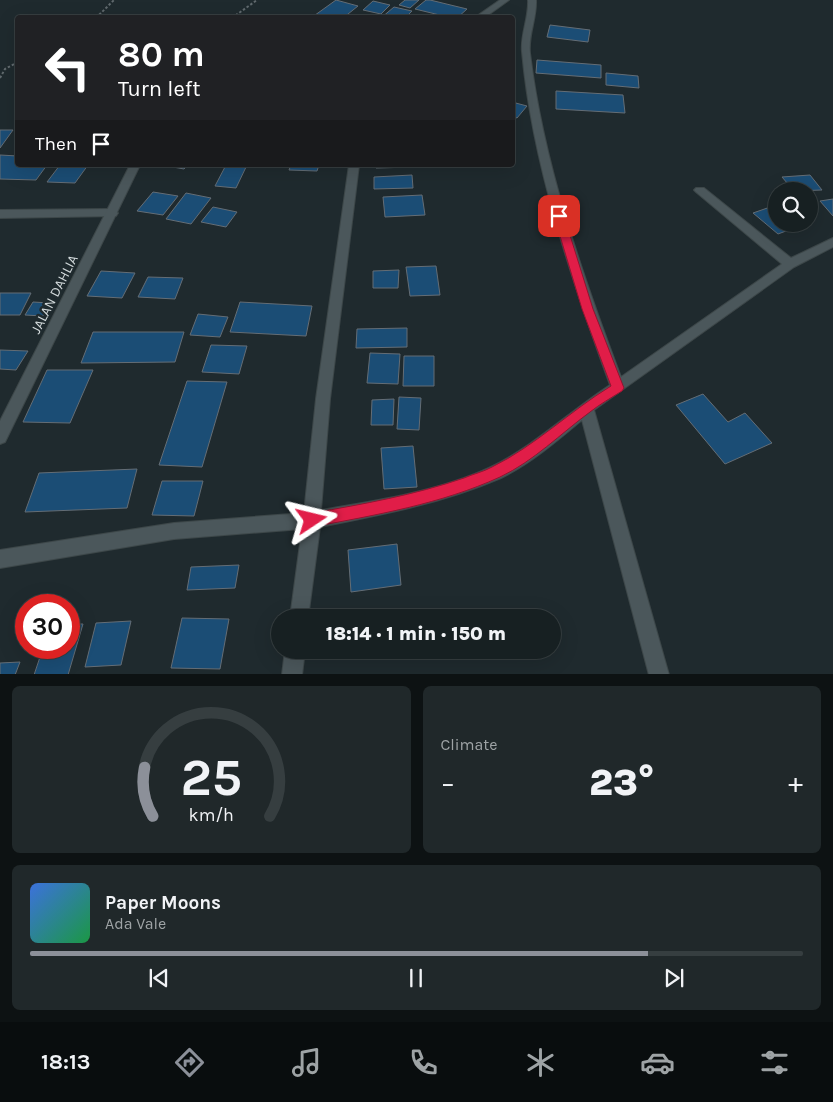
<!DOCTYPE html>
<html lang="en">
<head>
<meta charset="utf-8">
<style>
  body { margin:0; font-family:Karla,sans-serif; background:#20282a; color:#f1f3f6; height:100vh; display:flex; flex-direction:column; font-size:19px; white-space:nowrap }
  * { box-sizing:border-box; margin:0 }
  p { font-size:16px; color:#9ea3a5 }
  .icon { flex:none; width:28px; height:28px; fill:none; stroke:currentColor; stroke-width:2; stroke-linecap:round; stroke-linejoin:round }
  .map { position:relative; height:674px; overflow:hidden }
  .sheet { display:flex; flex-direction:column; gap:12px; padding:12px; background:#0d1213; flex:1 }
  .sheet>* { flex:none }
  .hud { position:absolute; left:15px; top:15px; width:500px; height:152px; border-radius:5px; box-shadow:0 5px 20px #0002,0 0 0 1px #363e40; background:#202124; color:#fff; overflow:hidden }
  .buttons { position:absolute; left:768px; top:182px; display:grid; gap:10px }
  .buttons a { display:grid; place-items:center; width:50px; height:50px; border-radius:50%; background:#172022; box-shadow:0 5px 20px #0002,0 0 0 1px #363e40; font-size:25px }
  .speed { position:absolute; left:15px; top:594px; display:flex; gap:10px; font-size:25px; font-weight:700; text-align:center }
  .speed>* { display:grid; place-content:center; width:65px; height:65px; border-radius:50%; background:#172022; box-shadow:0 5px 20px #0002,0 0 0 1px #363e40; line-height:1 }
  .speed .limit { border:8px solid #d22; background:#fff; color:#111 }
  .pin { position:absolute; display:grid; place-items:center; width:42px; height:42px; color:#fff; margin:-21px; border-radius:10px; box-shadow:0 2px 8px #0006 }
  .me { position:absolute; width:55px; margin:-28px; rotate:80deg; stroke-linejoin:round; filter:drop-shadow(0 0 4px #0008) }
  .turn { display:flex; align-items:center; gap:18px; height:105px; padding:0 20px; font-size:22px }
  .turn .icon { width:65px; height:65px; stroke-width:2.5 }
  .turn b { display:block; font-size:35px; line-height:42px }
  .then { display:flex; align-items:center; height:48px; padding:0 20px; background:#0003; gap:10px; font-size:19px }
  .big { font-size:38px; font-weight:800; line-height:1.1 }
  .sheet .tile { flex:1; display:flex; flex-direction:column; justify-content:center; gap:8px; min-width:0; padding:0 18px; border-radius:8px; background:#20282a }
  .sheet .dial { align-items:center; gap:0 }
  .dial svg { height:130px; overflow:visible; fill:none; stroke:#363e40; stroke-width:7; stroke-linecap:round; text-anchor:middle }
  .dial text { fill:#f1f3f6; stroke:none }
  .song { display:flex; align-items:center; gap:15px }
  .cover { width:60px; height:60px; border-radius:8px; background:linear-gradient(135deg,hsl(220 70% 55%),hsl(140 70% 35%)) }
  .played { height:5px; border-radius:2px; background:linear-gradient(90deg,#8c9099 80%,#363e40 80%) }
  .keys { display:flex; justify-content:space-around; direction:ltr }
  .heat { display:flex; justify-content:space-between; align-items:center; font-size:28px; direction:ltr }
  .sheet .tiles { flex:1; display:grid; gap:12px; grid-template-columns:1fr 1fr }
  .tile:last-child { grid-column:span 2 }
  .trip { position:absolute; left:271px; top:609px; width:290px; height:50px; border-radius:25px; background:#172022; box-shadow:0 5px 20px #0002,0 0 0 1px #363e40; font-weight:800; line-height:50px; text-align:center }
  .menu { display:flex; height:80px; justify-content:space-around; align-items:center; background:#090d0e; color:#9ea3a5 }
  .menu .icon { width:35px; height:35px }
  .menu .on { color:#8c9099 }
  .menu b { font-size:22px; color:#f1f3f6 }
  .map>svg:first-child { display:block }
  .building { fill:#1b4d75; stroke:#646d75 }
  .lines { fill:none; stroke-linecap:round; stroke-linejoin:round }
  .service-casing { stroke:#3d4749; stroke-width:2 }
  .minor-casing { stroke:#3d4749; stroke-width:2 }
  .path { stroke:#60696d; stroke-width:2; stroke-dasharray:2.5 2; stroke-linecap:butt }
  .service { fill:#4b575b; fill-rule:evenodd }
  .minor { fill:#4b575b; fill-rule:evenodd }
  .route { fill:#e11d48; stroke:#92132f }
  .labels { text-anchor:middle; stroke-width:5; stroke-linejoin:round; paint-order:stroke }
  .street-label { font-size:14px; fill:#d3dadc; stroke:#1f2a2e }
</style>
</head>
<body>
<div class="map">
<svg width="833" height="675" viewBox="0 0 833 675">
  <rect width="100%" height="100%" fill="#1f2a2e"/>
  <path class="building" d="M336 0 358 6 343 18H311Z
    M405 0H419L410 8 399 5Z
    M426 0H430L467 9 457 18H452L415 9Z
    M373 1 390 5 381 14 363 10Z
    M394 7 412 11 405 18H381Z
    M550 25 590 30 588 42 547 37Z
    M537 60 601 65V78L536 73Z
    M606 73 638 76 639 88 606 85Z
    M556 91 623 95 625 113 556 109Z
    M512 102 527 106 517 118 512 116Z
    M0 130H13L0 148Z
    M0 155 18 156V165H47L36 180 0 179Z
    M60 165H88L75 183 47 182Z
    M162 165H188L184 169Z
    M226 165H247L236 188 215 186Z
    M291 165H319L317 171 289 170Z
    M376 165H412L413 167 376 168Z
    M412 175 413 188 374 189V177Z
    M810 175 822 190 794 191 782 177Z
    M153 192 178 196 163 215 137 211Z
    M186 193 211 198 191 224 166 219Z
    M422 195 425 215 385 217 383 197Z
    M833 199V216L820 201Z
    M776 205V224L802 225 778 234 753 213Z
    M213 207 237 212 226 227 201 222Z
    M436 266 440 295 410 296 406 267Z
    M399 270 398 288H373V271Z
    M101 271 135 273 122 298 87 296Z
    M148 277 183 278 175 299 138 297Z
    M0 293H31L20 315H0Z
    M33 302 50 303 43 316 25 315Z
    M240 302 312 306 306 336 230 332Z
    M198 314 228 317 220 337 190 335Z
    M407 328V347L356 348 357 329Z
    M93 332H184L175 362 81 363Z
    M211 345 247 346 239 374 202 372Z
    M0 350 28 351 16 370 0 369Z
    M370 353 400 354 398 384 367 383Z
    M404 356H434V386H403Z
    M47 370H93L70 423 23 422Z
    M187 381 227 382 202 467 159 465Z
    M703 394 728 422 745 413 772 443 725 464 676 405Z
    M399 397 421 398 419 430 397 429Z
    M394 399 393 425H371L372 400Z
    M413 446 417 487 384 489 381 448Z
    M137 469 127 508 25 512 39 473Z
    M162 481H203L194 516 152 515Z
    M397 544 401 585 351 592 348 550Z
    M239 565 235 588 187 590 191 567Z
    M182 618 229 619 220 669 171 668Z
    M131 621 121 665 85 667 96 623Z
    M69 624H83L68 675H34L43 648H69Z
    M20 662 15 675H0V663Z"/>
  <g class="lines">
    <defs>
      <path id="service" d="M112 209 118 213 116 216 0 218V210Z"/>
      <path id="minor" d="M500 0H509L484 18H474Z
        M528 0H536C537 18 528 35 530 53 543 162 582 274 621 377L782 264 696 192 694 190 696 188H704L791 258 833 238V247L794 267 594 410 669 675H649L582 420C557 441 530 464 501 478 443 503 381 515 320 527L308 618H290L302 529 174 539 0 568V550L174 523 304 513 316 399 349 165H359L330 399 321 510C376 501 440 491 491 467 534 446 570 411 610 385 572 281 532 163 522 52 520 35 529 18 528 0Z
        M130 165H140L5 442 0 444V421Z
        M285 650H305L302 675H282Z"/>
    </defs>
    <use href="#service" class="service-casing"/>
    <use href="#minor" class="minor-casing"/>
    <path class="path" d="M96 18 114 0
      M232 18 257 0
      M0 78 5 69 18 62"/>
    <use href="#service" class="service"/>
    <use href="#minor" class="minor"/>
  </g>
  <path class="route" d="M559 213 564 216 593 309 624 388 622 391C611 398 600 404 590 412 560 434 534 461 500 477 441 504 376 515 312 527L308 525 305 520 308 515 312 513C364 504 414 495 464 478 473 474 483 472 492 467 535 446 570 411 611 386L582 309 554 216Z"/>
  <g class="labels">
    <g class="street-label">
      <text transform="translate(54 294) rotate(-63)" y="5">JALAN DAHLIA</text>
    </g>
  </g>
</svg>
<div class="buttons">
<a><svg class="icon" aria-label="search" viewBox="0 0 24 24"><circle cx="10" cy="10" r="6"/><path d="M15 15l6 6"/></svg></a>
</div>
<div class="speed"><div class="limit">30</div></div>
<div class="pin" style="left:559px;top:216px;background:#d93025"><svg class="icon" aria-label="arrive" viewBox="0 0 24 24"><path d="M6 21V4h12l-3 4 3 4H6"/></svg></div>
<svg class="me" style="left:312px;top:520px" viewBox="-20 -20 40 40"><path d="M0-17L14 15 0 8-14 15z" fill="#e11d48" stroke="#fff" stroke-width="4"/></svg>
<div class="trip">18:14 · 1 min · 150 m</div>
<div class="hud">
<div class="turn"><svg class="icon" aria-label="left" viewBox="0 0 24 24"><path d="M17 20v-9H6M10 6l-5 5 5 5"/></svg><div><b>80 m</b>Turn left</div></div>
<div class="then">Then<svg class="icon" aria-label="arrive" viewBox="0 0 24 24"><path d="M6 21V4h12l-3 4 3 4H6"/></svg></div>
</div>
</div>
<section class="sheet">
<div class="tiles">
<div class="tile dial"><svg viewBox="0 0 100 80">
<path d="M14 69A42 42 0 1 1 86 69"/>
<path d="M14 69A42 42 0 0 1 9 39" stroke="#8c9099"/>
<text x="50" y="56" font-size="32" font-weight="700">25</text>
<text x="50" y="72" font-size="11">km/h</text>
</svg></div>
<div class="tile"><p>Climate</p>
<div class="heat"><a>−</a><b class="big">23°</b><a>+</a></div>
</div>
<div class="tile">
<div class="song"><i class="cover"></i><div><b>Paper Moons</b><p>Ada Vale</p></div></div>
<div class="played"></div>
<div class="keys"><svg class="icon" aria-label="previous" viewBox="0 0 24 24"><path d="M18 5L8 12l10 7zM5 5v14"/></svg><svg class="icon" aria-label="pause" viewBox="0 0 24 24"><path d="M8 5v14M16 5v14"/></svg><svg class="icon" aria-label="next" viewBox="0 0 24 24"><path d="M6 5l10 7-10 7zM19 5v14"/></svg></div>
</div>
</div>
</section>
<nav class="menu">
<b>18:13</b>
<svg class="icon on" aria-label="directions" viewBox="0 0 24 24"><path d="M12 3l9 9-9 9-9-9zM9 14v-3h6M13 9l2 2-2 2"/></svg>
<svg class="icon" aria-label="music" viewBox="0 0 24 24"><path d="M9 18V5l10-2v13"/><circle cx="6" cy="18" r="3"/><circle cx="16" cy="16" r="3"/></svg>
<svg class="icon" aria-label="phone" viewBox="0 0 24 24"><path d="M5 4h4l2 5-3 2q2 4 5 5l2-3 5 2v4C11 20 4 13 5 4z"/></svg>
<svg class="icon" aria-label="climate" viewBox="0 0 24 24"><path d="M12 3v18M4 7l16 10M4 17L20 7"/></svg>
<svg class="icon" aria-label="car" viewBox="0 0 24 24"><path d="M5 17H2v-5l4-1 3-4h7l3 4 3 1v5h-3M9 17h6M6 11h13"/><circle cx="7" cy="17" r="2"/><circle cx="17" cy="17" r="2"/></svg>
<svg class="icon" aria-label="filters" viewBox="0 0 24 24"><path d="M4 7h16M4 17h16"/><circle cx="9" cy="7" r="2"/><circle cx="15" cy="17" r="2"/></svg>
</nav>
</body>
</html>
